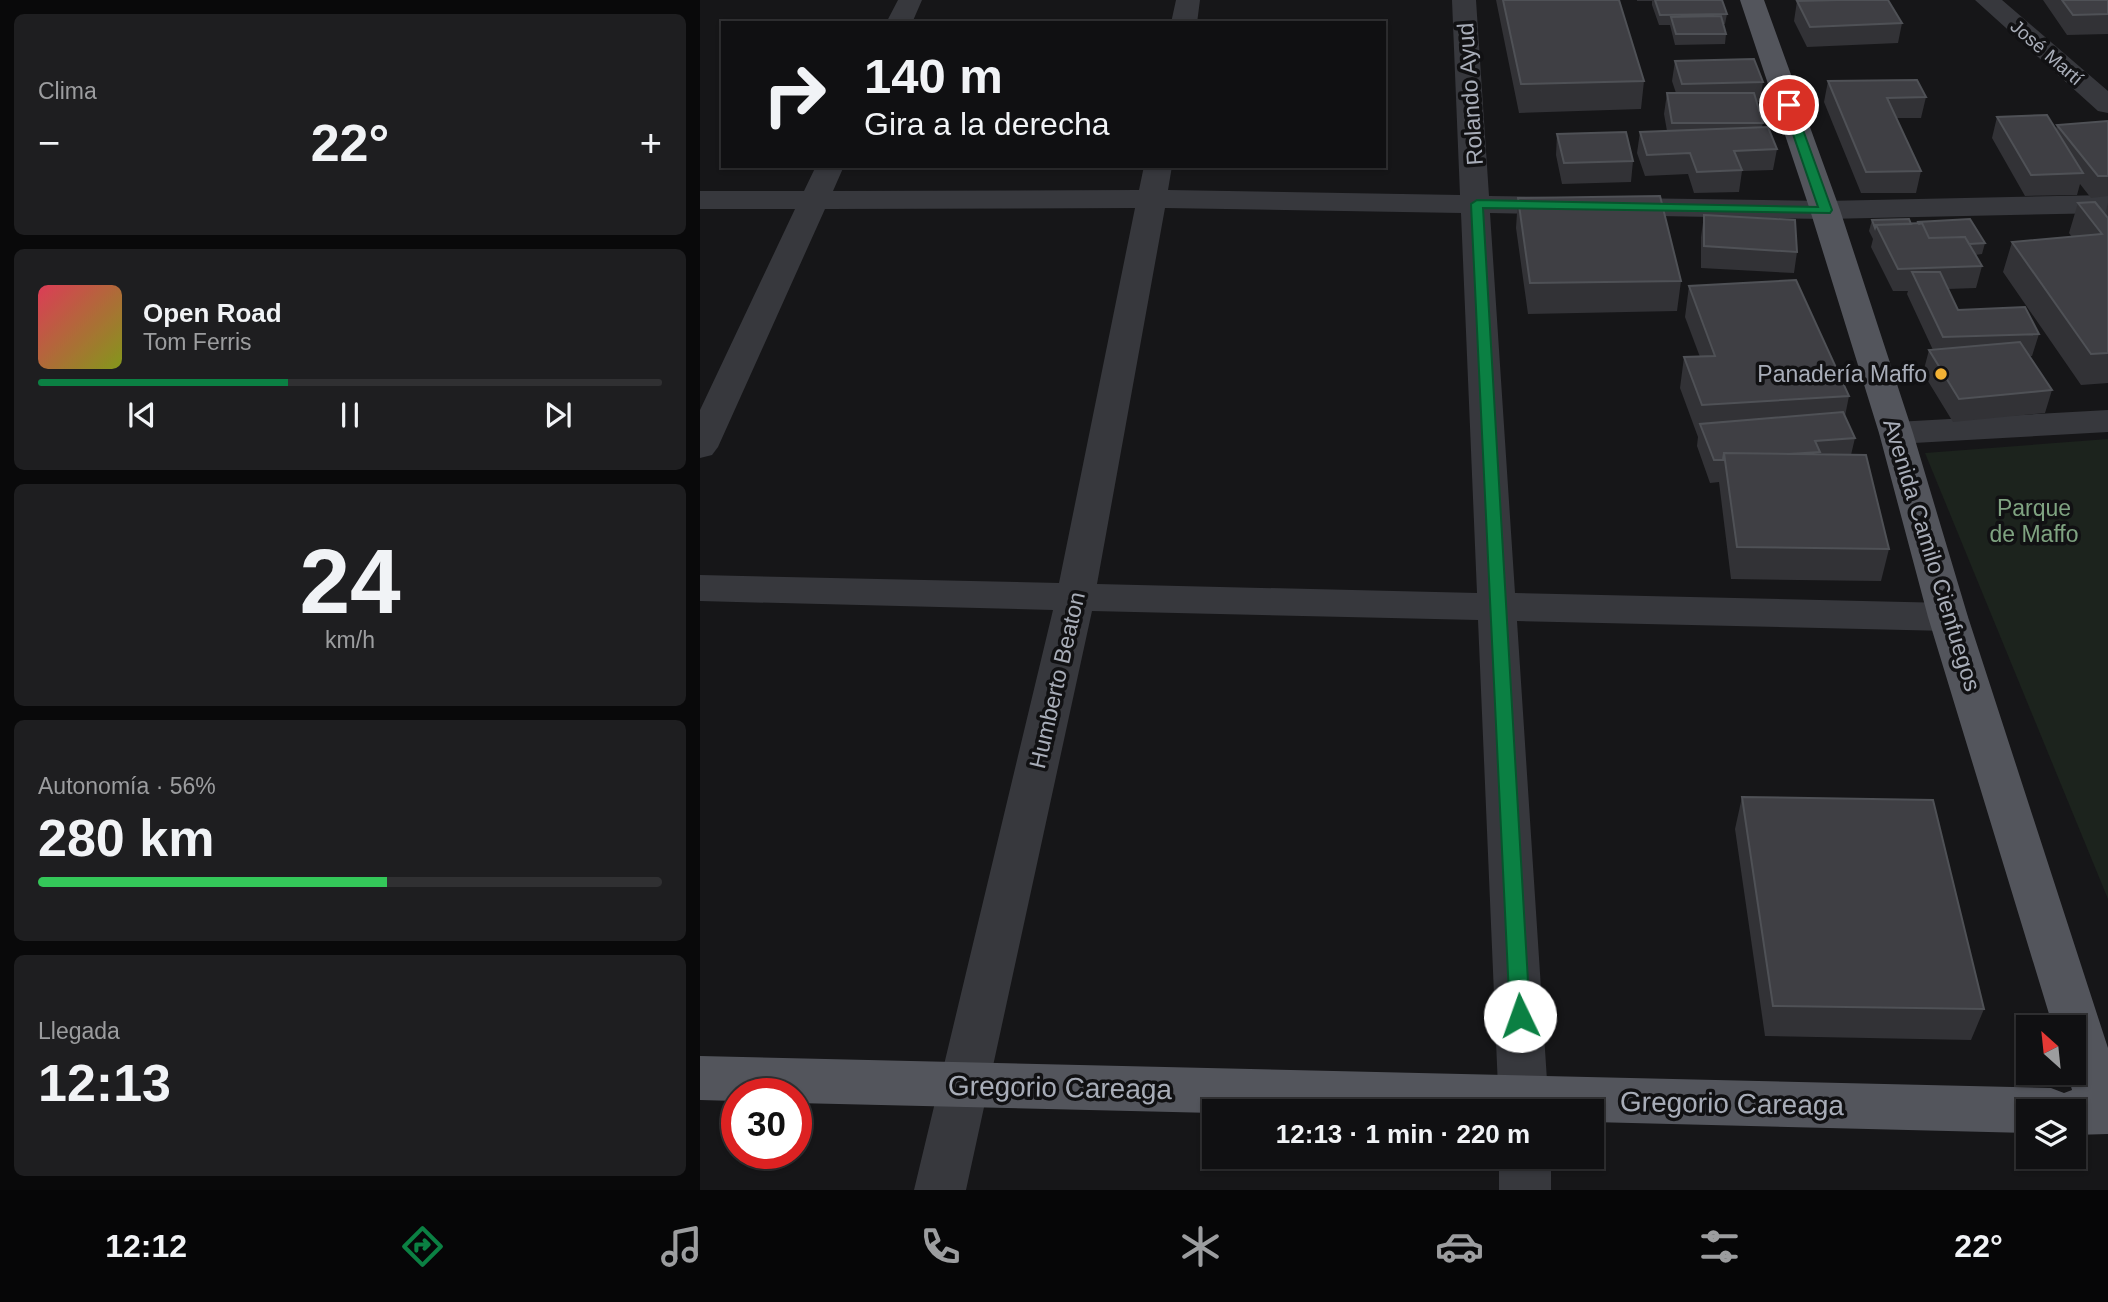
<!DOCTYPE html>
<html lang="es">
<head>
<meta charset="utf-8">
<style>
  body { margin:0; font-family:Arial,sans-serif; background:#1e1e20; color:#f1f3f6; height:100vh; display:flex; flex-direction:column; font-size:26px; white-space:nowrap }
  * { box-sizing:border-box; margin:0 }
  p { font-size:23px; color:#9c9d9f }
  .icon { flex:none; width:38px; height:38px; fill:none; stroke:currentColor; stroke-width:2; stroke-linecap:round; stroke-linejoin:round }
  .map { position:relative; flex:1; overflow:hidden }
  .panel { display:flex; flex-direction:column; gap:14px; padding:14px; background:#09090a; width:700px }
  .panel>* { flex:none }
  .guide { position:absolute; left:21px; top:21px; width:665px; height:147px; border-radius:0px; box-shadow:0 2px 5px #0004,0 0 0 2px #303032; background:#101012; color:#f1f3f6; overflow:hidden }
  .needle { width:46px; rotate:333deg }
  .buttons { position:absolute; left:1316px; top:1015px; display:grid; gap:14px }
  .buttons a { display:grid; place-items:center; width:70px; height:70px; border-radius:0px; background:#101012; box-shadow:0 2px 5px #0004,0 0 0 2px #303032; font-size:35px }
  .speed { position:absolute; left:21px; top:1078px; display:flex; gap:14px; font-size:35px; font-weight:700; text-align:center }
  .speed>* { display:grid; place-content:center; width:91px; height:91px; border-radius:50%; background:#101012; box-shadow:0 2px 5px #0004,0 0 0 2px #303032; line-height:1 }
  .speed .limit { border:10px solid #d22; background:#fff; color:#111 }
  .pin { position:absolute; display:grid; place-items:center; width:60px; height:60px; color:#fff; margin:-30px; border:4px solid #fff; border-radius:50%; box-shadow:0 2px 7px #0007 }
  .me { position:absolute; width:77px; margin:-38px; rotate:357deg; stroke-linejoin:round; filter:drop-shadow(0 0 5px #0008) }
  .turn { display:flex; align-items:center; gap:24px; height:147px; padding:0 28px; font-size:32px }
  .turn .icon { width:91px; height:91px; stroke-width:2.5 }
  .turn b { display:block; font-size:49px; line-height:60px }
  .big { font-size:52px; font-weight:800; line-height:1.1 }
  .panel .card { flex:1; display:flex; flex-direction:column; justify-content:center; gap:10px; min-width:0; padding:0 24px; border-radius:10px; background:#1e1e20 }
  .panel .dial { align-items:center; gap:0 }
  .dial b { font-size:91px; line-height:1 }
  .song { display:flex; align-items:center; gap:21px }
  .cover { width:84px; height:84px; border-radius:10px; background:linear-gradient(135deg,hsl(350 70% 55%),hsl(70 70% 35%)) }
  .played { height:7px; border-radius:4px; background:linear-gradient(90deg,#0b8043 40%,#303032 40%) }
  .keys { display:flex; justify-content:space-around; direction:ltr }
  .heat { display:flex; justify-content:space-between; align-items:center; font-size:38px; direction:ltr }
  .charge { height:10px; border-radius:5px; background:linear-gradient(90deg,#34c759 56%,#303032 0) }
  .trip { position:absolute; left:502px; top:1099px; width:402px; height:70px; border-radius:0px; background:#101012; box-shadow:0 2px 5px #0004,0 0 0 2px #303032; font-weight:800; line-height:70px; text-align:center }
  .tab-bar { display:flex; height:112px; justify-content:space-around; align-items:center; background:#060607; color:#9c9d9f }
  .tab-bar .icon { width:49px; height:49px }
  .tab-bar .current { color:#0b8043 }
  .tab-bar b { font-size:32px; color:#f1f3f6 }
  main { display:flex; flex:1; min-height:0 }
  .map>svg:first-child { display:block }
  .green { fill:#1c231d }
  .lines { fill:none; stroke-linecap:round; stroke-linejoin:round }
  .minor { fill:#37383d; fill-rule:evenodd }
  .major { fill:#53555c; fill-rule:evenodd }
  .wall { fill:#323236 }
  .building { fill:#3f3f44; stroke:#4f5156; stroke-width:2 }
  .route { fill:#0b8043; stroke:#07532c; stroke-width:2 }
  .poi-dot { fill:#f2b134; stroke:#111113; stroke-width:2.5 }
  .labels { text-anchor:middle; stroke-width:7; stroke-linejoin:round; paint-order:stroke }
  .far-street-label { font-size:19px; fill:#a8adb8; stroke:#111113 }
  .street-label { font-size:23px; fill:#a8adb8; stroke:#111113 }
  .poi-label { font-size:23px; fill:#a8adb8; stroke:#111113; text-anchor:end }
  .park-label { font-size:23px; fill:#7fa381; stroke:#111113 }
  .near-street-label { font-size:28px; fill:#a8adb8; stroke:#111113 }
</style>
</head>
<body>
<main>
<section class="panel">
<div class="card"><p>Clima</p>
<div class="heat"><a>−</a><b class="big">22°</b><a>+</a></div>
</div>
<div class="card">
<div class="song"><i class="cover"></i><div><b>Open Road</b><p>Tom Ferris</p></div></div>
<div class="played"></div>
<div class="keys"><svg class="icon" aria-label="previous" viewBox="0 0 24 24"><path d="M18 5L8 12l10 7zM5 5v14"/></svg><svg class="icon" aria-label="pause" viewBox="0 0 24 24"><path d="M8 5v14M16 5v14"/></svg><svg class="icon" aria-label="next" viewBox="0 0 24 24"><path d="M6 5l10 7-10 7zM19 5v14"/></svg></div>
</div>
<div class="card dial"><b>24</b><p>km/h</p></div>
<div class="card"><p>Autonomía · 56%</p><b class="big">280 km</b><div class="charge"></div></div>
<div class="card"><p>Llegada</p><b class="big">12:13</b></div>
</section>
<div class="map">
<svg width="1408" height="1190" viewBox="0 0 1408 1190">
  <rect width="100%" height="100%" fill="#161618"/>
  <path class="green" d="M1408 439V899L1225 453Z"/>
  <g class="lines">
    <path class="minor" d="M198 0H222L212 23H186Z
      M476 0H500L497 23H471Z
      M752 0H776L789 196 1125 201 1408 195V213L1125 219 790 213 815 593 1248 603 1262 607 1268 617 1262 627 1248 631 817 621 849 1111H799L778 620 392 611 266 1190H214L353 610 0 601V575L359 583 435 208 125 209 18 447 12 455 0 458V410L95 209H0V191H104L116 166H144L133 191 439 190 444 166H472L468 190 760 195ZM465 208 761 213 777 593 397 584Z
      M1275 0H1302L1408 91V113L1398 111Z
      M1408 410V432L1196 444 1184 441 1179 433 1184 425 1196 422Z
      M799 1157H851V1190H799Z"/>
    <path class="major" d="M1040 0H1064L1140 210 1213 433 1268 617 1408 1048V1134L1374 1135V1111H1328V1133L892 1122V1111L514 1113 96 1103V1094H37V1101L0 1100V1056L1351 1088 1364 1093 1372 1090 1367 1073H1374V1027H1353L1228 617 1179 433 1110 210Z"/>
  </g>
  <path class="wall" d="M796 0H919L944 81 941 109 819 113Z
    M937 0H1022L1027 14 1025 24H1023L1026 34 1025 44 975 45 970 25H959L952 5V1H937Z
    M1343 0H1408V34L1367 35Z
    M1097 1 1202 23 1198 43 1107 47 1094 21Z
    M975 61 1063 82 1060 102H1057L1063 123 1062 127 1077 149 1073 170 1042 171 1039 192 994 193 988 174 945 176 937 153 940 132 967 131 964 114 967 93H976L972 81Z
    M1128 81 1226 97 1221 118H1196L1221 171 1216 193H1161L1124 102Z
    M1297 117 1356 129 1357 125 1408 121V196L1391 198 1380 184 1377 195 1325 196 1292 138Z
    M857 134 933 161 931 182 862 184 856 155Z
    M818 198 981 281 977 311 828 314 816 228Z
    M1378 203 1405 214 1408 203V383L1381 385 1303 272 1312 242 1372 237 1369 233Z
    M1004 215 1097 252 1094 273 1001 268V237Z
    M1172 220 1211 224 1285 243 1282 254 1275 255 1282 266 1276 288 1248 289 1258 310 1339 334 1332 356H1329L1352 390 1345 413 1253 422 1223 373 1229 350H1233L1207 294 1208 291H1193L1171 247 1173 239 1169 231Z
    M989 286 1149 396 1145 416 1155 438 1151 455 1189 549 1181 581 1031 579 1019 482 1010 483 997 446 998 437 980 388 984 357H1000L985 317Z
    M1042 797 1284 1009 1271 1040 1065 1036 1035 829Z"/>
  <path class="building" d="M803 0H919L944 81 821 84Z
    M955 0H1022L1027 14 960 15Z
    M1138 0H1188L1202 23 1110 27 1097 1Z
    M1362 0H1408V14L1373 15Z
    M1021 16 1026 34H976L971 17Z
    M1054 59 1063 82 982 84 975 61Z
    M1217 80 1226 97 1187 98 1221 171 1166 172 1128 81Z
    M967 93H1054L1063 123H972Z
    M1347 115 1383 173 1331 175 1297 117Z
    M1408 121V176H1398L1357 125Z
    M1068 127 1077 149 1034 151 1042 170 997 172 990 153 947 155 940 132Z
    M926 132 933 161 864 163 857 134Z
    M960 196 981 281 830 283 818 198Z
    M1395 202 1408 218V353L1391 354 1312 242 1402 234 1378 203Z
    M1004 215 1095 220 1097 252 1004 246Z
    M1209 219 1211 224 1176 225 1175 228 1172 220Z
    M1270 219 1285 243 1269 244 1265 237 1229 238 1222 223 1219 224 1218 222Z
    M1222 223 1229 238 1265 237 1282 266 1198 269 1176 225Z
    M1212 272H1240L1258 310 1325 307 1339 334 1243 337Z
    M1096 280 1149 396 1002 405 984 357 1015 356 989 286Z
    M1320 342 1352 390 1259 399 1229 350Z
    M1143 412 1155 438 1115 441 1120 452 1089 454 1024 453 1023 460H1014L1000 424Z
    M1024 453 1166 455 1189 549 1037 547Z
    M1042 797 1233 800 1284 1009 1073 1006Z"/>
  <path class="route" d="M1085 103 1094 105 1132 210 1130 213 783 208 830 1016 827 1022 820 1025 813 1022 810 1016 771 204 777 200 1118 207 1083 105Z"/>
  <circle class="poi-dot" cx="1241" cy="374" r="7"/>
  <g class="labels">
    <g class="far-street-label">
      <text transform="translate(1347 52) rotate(41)" y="7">José Martí</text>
    </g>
    <g class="street-label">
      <text transform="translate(770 94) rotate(-94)" y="8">Rolando Ayud</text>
      <text transform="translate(1232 555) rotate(73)" y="8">Avenida Camilo Cienfuegos</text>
      <text transform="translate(357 680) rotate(-77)" y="8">Humberto Beaton</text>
    </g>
    <g class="poi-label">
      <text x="1227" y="382">Panadería Maffo</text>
    </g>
    <g class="park-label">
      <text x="1334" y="516">Parque<tspan x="1334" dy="26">de Maffo</tspan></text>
    </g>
    <g class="near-street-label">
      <text transform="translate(360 1087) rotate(1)" y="10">Gregorio Careaga</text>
      <text transform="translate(1032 1103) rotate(1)" y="10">Gregorio Careaga</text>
    </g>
  </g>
</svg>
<div class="buttons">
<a><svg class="needle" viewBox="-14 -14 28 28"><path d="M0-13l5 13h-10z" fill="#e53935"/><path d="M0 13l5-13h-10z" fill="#9c9d9f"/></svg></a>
<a><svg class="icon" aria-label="layers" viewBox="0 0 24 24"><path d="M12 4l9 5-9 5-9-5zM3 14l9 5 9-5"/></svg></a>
</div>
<div class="speed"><div class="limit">30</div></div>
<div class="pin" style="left:1089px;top:105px;background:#d93025"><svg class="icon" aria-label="arrive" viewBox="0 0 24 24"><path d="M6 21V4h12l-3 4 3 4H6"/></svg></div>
<svg class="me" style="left:820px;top:1016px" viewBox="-20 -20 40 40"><circle r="19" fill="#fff"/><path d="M0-13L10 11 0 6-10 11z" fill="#0b8043"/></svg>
<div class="trip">12:13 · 1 min · 220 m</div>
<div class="guide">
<div class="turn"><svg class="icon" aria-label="right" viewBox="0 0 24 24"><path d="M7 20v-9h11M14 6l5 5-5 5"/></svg><div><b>140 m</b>Gira a la derecha</div></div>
</div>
</div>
</main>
<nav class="tab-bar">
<b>12:12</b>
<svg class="icon current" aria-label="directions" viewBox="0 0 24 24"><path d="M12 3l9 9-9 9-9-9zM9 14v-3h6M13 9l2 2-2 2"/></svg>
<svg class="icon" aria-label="music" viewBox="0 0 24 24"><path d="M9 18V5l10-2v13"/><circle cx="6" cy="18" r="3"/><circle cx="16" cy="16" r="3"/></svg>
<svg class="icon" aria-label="phone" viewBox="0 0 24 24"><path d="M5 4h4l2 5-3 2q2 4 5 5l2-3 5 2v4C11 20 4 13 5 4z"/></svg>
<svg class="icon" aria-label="climate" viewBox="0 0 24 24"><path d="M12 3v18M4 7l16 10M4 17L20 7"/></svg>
<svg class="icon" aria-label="car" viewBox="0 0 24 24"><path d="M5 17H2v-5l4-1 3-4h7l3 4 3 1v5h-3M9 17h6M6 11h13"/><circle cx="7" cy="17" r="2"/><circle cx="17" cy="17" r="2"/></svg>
<svg class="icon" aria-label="filters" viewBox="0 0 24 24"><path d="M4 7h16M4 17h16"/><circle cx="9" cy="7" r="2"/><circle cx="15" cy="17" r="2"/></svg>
<b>22°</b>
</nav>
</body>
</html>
